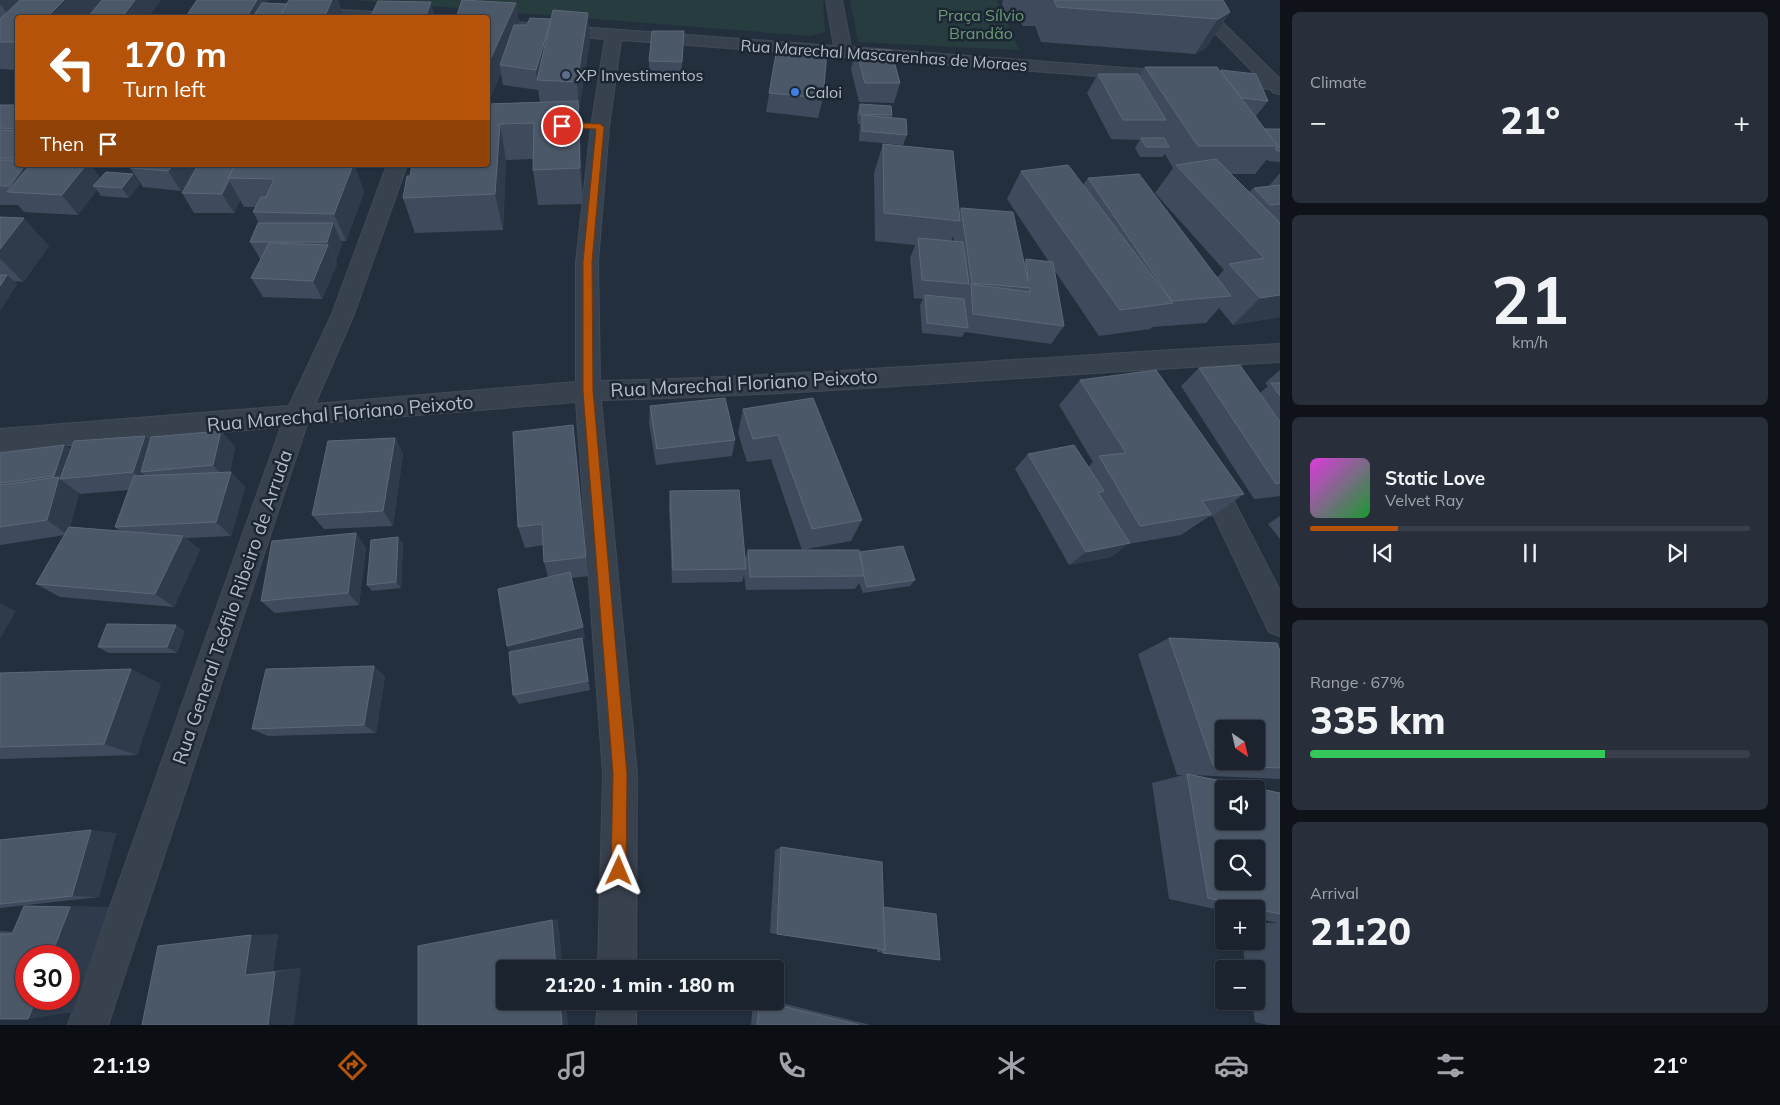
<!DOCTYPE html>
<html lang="en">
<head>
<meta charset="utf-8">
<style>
  body { margin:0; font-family:Mulish,sans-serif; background:#282f3a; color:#f1f3f6; height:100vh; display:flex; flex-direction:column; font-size:19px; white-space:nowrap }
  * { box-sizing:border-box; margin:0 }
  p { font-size:16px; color:#a0a4aa }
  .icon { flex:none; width:28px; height:28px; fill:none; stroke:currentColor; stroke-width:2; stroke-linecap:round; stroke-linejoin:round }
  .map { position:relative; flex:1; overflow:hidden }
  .side { display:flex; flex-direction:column; gap:12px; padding:12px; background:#0f1319; width:500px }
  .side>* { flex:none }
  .hud { position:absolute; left:15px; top:15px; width:475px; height:152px; border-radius:5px; box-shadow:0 1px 4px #0004,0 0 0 1px #39404a; background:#b45309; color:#fff; overflow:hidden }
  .needle { width:32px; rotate:146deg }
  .tools { position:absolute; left:1215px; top:720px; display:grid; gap:10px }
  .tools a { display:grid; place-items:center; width:50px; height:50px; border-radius:5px; background:#1b232e; box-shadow:0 1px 4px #0004,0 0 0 1px #39404a; font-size:25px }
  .speed { position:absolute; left:15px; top:945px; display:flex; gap:10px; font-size:25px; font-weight:700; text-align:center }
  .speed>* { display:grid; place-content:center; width:65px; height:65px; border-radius:50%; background:#1b232e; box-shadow:0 1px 4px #0004,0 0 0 1px #39404a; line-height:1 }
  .speed .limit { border:8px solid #d22; background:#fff; color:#111 }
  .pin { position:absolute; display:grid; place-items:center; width:42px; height:42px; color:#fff; margin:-21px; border:2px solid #fff; border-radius:50%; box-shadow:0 1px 5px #0007 }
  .me { position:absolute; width:55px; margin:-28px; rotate:1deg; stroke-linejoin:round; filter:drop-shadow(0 0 4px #0008) }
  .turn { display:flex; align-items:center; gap:18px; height:105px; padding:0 25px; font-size:22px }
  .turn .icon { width:65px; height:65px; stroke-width:2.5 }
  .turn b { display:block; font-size:35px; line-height:42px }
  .then { display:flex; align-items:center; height:48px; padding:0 25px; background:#0003; gap:10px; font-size:19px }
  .big { font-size:38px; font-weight:800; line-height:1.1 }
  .side .card { flex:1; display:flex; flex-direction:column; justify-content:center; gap:8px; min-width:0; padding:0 18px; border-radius:8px; background:#282f3a }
  .side .dial { align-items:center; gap:0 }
  .dial b { font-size:65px; line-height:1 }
  .song { display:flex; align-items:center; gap:15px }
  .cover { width:60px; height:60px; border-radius:8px; background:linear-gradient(135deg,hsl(300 70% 55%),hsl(130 70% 35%)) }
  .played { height:5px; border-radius:2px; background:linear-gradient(90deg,#b45309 20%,#39404a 20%) }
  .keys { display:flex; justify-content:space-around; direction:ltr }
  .heat { display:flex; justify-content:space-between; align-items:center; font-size:28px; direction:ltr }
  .charge { height:8px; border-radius:4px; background:linear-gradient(90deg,#34c759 67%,#39404a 0) }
  .trip { position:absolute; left:496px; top:960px; width:288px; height:50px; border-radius:5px; background:#1b232e; box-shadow:0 1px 4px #0004,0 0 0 1px #39404a; font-weight:800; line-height:50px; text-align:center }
  .dock { display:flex; height:80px; justify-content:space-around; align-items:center; background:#0b0e12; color:#a0a4aa }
  .dock .icon { width:35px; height:35px }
  .dock .selected { color:#b45309 }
  .dock b { font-size:22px; color:#f1f3f6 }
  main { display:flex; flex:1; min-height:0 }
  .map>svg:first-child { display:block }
  .green { fill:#263c3f }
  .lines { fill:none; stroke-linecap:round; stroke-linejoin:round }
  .minor-casing { stroke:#414a57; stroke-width:2 }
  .minor { fill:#38414e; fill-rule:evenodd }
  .wall { fill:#3f4b5c; fill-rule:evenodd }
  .shaded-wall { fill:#2f3b4b }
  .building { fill:#4b5868; stroke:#5c6777; fill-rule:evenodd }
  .route { fill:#b45309; stroke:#753606 }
  .service-dot { fill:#5c6f8a; stroke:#1d2633; stroke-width:2 }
  .shop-dot { fill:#3f7fe0; stroke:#1d2633; stroke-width:2 }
  .labels { text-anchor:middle; stroke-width:5; stroke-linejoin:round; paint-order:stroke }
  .far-park-label { font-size:16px; fill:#6b9a76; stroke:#1d2633 }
  .far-street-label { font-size:16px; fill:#b4bcc9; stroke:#1d2633 }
  .far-poi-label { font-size:16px; fill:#b4bcc9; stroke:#1d2633; text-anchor:start }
  .street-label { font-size:19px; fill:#b4bcc9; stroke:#1d2633 }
</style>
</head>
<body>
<main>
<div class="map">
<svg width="1280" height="1025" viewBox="0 0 1280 1025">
  <rect width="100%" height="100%" fill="#242f3e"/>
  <path class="green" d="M354 0H823L825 32 810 36Z
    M850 0H997L1019 50 858 42Z"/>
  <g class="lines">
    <defs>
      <path id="minor" d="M293 0H310L322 7 342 10 391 13 397 15 399 18C370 18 311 26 293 0Z
        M826 0H842L851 47 1179 72 1185 73 1188 77 1185 81 1179 82 621 40 609 127 598 262 600 381C827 376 1053 355 1280 344V362C1054 373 828 395 601 400L637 774 636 969H598L603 774 576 402 307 424 108 1025H68L281 427 0 451V429L289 406 332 314 387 165H407L354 314 315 404 576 382V262L591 127 605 39 488 30V20L834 46Z
        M1183 0H1200L1280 79V94L1274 93 1270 89 1218 84 1215 80 1218 76 1224 75 1258 77Z
        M1208 465 1217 468 1280 591V636L1269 632 1195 476 1199 468Z
        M598 1001H636V1025H596Z"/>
    </defs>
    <use href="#minor" class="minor-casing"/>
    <use href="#minor" class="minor"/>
  </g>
  <path class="wall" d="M0 0H161L147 18H18V70L0 69Z
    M1003 0H1223L1230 12 1206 48 1195 54 1041 42 1035 26H1023L1015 14 1005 12 1002 4Z
    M516 3 519 25 590 41 579 110H578L580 137 583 204 538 205 533 170V159L506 160 503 230 415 233 403 198 410 176 488 104 540 102 538 89V90L503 85 501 73 488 103V18Z
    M684 31 681 81 649 80V61Z
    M777 48 823 98 818 118 766 112Z
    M856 49 900 83 894 103 859 102 851 69Z
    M1145 67 1221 71V70L1268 101 1256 116 1265 129H1280V162L1268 161 1267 159 1255 174H1231L1249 192 1254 188 1269 186 1280 173V317L1233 325 1219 308 1206 323 1152 327 1150 329 1099 336 1055 271 1064 326 1051 344 965 332 962 337 922 333 920 305 923 299 914 298 910 258 915 245 875 241 874 173 883 144 959 212 961 208 1024 263 1026 259 1049 262 1007 199 1021 171 1083 185 1088 178 1217 277 1224 270 1155 193 1173 168 1165 154 1162 157H1140L1135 148 1140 140 1111 139 1087 93 1098 74 1139 77ZM953 236 954 241H951Z
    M860 104 892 115V118L907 135 903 145 859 141 860 124H858L857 114Z
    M0 105H18V165H91L100 178 140 184 129 198 101 196 97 190 78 215 24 212 18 205H0Z
    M130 168 356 170 364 192 346 241H341L342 243 336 261 337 264 322 299 263 297 251 278 261 260 250 242 259 223 253 212 256 207H244L240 200 234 213H194L182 193 190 179 181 191 143 187Z
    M0 217 49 246 23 282 14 281 17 284 0 311Z
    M1199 368 1260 393 1268 386 1265 383 1280 370V496L1254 499 1181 386Z
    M1080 380 1244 494 1213 516 1208 517 1181 535 1128 544 1111 557 1069 565 1015 469 1028 454 1088 467 1093 462 1059 405Z
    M813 398 862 520 851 541 802 550 771 459 747 462 738 433 743 409Z
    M650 406 735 440 732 456 656 465 649 423Z
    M221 431 235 447 230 472 245 487 231 536 186 538 200 550 174 607 60 597 36 584 65 535 0 545V453L64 445 71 450ZM128 490 115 527 120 531 70 527 79 493 80 494Z
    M395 438 403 454 393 526 324 529 312 515Z
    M576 449 589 576 571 578 585 638 582 639 590 690 519 704 513 695 510 651 507 646 548 577 544 562 543 545 525 548 518 527Z
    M670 491 745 558 748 550 859 552 915 580 910 586 863 593 859 583 855 589 746 590 744 575 742 582 672 583 669 506Z
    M1280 516V539L1268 524Z
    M398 537 403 544 401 588 372 591 367 585Z
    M366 547 359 605 275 613 261 601Z
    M185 631 177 653H109L98 647Z
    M1169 638 1280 651V779L1193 775 1280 793V1025H1268L1255 1022 1252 1001H1256V969H1246L1242 941H1256V923H1277L1256 918V909H1224V911L1169 899 1152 783 1183 775H1177L1138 654Z
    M0 673 161 684 137 755 0 759Z
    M385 676 376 733 268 736 252 729Z
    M116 833 99 897 0 908V840Z
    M781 847 883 907 940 960 877 952V949L770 933 775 850Z
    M24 906 109 907 73 1012 0 1019V931L13 932Z
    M278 934 273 971 301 968 142 1025Z
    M753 1001H773L871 1025H751Z"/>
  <path class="shaded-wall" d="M0 0H26L18 29 0 4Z
    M64 0H107L88 17V18H46Z
    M135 0H161L147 18H122Z
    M257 0H267L271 9 266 18H246Z
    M332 0H338L344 18H324Z
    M431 2 435 18H425Z
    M516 3 520 31 500 65 501 73 488 103V64Z
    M1230 12 1206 48 1195 54 1218 19Z
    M588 13 590 41 579 110 577 82Z
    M552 20 537 80 538 90 536 70Z
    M578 101 580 137 583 204 580 168Z
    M500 124 506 160 503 230 495 194Z
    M25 165H32L16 193 10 186Z
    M86 165H91L103 182 93 186 97 190 78 215 62 195Z
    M173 165H200L181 191 168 171Z
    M342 165H358L356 170 364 192 346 241 334 214Z
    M133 174 140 184 129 198 122 188Z
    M229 180 240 200 234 213 222 194Z
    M24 218 49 246 23 282 0 258V249Z
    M333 223 342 243 336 261 327 242Z
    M328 245 337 264 322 299 313 281Z
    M7 275 17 284 0 311V286Z
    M1280 295V317L1233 325 1260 298Z
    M573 425 576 449 589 576 586 557Z
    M221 431 235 447 228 479 231 472 245 487 231 536 216 522 228 481 213 465Z
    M145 436 162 452 141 472 153 482 151 488 133 472Z
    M395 438 403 454 393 526 383 511Z
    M64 445 84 461 60 479 79 493 68 535 47 520 58 479 54 476Z
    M356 533 366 547 359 605 348 593Z
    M183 536 200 550 174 607 155 594Z
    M398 537 403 544 401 588 396 582Z
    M1130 543 1111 557 1069 565 1086 552Z
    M0 603 16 611 0 639Z
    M176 625 185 631 177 653 167 647Z
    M583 627 585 638 582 639 590 690 588 681 513 656 507 646Z
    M374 666 385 676 376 733 364 725Z
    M131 669 161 684 137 755 104 744Z
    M91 830 116 833 99 897 72 896Z
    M70 907H109L73 1012 28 1019 36 999H69V956H51Z
    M558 919 563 969H556L552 920Z
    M278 934 273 971 245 975 251 935Z
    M301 968 294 1025H268L275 972Z
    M560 1001H566L568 1025H562Z"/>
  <path class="building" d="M20 0H64L46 18H18V42H0V19Z
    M102 0H135L122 17H88Z
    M197 0H257L246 18H185Z
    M289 0H332L324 18H279Z
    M462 0 516 3 488 64V18H456Z
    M1054 0H1223L1230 12 1218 19 1057 7Z
    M378 1 431 2 425 18H370Z
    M262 3 287 4 279 18H252Z
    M553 10 588 13 577 82 537 80Z
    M530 18 551 19 536 70 500 65 514 25H527Z
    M652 31H684L682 62 649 61Z
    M777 48 827 52 823 98 769 93Z
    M856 49 891 50 900 83H865Z
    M1145 67H1217L1278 146H1198Z
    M1221 70 1256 74 1268 101 1242 98 1223 74Z
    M1098 74H1138L1166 120H1123Z
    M578 101 580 168 533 170 534 123 500 124 495 194 403 198 407 176H410L412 165H488V104Z
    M860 104 891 106 892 115 860 114Z
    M0 105H18V129L0 128Z
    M862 115 906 119 907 135 862 131Z
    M1265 129H1280V151H1277L1275 149 1278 146Z
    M0 130 18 131V158H0Z
    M1141 138H1164L1169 147H1146Z
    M883 144 953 151 960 221 884 213Z
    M1216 159 1280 223V295L1260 298 1229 264 1264 258 1176 165Z
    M0 160H18V165H25L10 186H0Z
    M30 165H86L62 195 7 192Z
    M132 165H173L168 171 130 168Z
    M198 165H235L228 178 229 180 222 194 182 193Z
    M235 165H353L334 214 253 212 261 197H266L274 179 228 178Z
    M1068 165 1173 303 1120 310 1021 171Z
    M106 172 133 174 122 188 93 186Z
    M1139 174 1231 296 1172 301 1088 178Z
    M1280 185V204L1270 205 1254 188Z
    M961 208 1013 212 1028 281 1026 259 1053 262 1064 326 973 314 971 284 1030 292V288L972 283Z
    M0 217 24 218 0 249Z
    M258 223H333L327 242H250Z
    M918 238 963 242 969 284 922 280Z
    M269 243 328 245 313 281 251 278Z
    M0 275H7L0 286Z
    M925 295 964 299 968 328 927 323Z
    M1240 365 1280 422V483L1276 484 1199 368Z
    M1156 370 1244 494 1202 501 1211 514 1140 526 1099 456 1126 453 1080 380Z
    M1271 383H1280V396Z
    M725 398 735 440 657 449 650 406Z
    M813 398 862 520 812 529 778 435 753 439 743 409Z
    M573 425 586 557 544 562 542 524 518 527 513 432Z
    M221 431 213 465 141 472 151 437Z
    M145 436 133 472 60 479 74 441Z
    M395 438 383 511 312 515 328 441Z
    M64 445 54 476 0 483V453Z
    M1074 445 1104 491 1098 493 1130 543 1086 552 1028 454Z
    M231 472 216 522 115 527 134 476Z
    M59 477 47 520 0 527V485Z
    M739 490 746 569 673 570 670 491Z
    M69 527 183 536 155 594 36 584Z
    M356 533 348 593 261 601 272 541Z
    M398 537 396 582 367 585 371 540Z
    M903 546 915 580 867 587 864 576 860 552Z
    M748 550H859L864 576 750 577Z
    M570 572 583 627 507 646 498 589Z
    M107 624 176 625 167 647H98Z
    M582 638 588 681 513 695 509 652Z
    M1169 638 1277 643 1280 651V768L1213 765ZM1224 729H1256V761H1224Z
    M374 666 364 725 252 729 266 669Z
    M131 669 104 744 0 747V673Z
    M1187 774 1280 793V914L1208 898ZM1224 789H1256V821H1224ZM1224 849H1256V881H1224Z
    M91 830 72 896 0 904V840Z
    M781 847 882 862 885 950 777 934Z
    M24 906 70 907 51 956H26V999H36L28 1019H0V934H12Z
    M883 907 936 914 940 960 883 953V950H885Z
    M552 920 556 969H505V1001H560L562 1025H418V946Z
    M251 935 245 975 275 972 268 1025H142L158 946Z
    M760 1001H761L859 1025H757Z"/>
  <path class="route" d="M562 123 600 124 604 127 592 262 593 391 627 774 626 871 624 876 619 879 613 876 611 871 613 774 583 391V262L596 129 560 127V124Z"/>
  <circle class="service-dot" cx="566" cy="75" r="5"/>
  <circle class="shop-dot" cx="795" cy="92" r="5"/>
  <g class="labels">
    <g class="far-park-label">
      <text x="981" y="21">Praça Sílvio<tspan x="981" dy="18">Brandão</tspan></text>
    </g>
    <g class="far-street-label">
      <text transform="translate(884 55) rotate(4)" y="6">Rua Marechal Mascarenhas de Moraes</text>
    </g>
    <g class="far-poi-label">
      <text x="576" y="81">XP Investimentos</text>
      <text x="805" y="98">Caloi</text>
    </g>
    <g class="street-label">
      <text transform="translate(744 383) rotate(-3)" y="7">Rua Marechal Floriano Peixoto</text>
      <text transform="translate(340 413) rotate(-5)" y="7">Rua Marechal Floriano Peixoto</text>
      <text transform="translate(232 607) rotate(-71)" y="7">Rua General Teófilo Ribeiro de Arruda</text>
    </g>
  </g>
</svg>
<div class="tools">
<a><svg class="needle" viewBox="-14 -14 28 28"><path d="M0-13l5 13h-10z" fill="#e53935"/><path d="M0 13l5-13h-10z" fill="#a0a4aa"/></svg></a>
<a><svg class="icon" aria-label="sound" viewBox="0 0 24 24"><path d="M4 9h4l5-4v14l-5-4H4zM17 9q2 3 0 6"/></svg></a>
<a><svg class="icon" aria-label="search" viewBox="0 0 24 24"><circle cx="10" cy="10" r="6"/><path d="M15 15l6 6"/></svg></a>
<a>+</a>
<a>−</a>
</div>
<div class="speed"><div class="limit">30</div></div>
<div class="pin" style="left:562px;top:126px;background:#d93025"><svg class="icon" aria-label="arrive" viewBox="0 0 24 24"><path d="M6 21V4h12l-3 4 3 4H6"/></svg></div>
<svg class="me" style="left:619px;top:871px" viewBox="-20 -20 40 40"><path d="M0-17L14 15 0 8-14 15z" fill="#b45309" stroke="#fff" stroke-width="4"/></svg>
<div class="trip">21:20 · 1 min · 180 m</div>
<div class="hud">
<div class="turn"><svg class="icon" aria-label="left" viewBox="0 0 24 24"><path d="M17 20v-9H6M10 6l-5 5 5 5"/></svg><div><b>170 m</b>Turn left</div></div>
<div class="then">Then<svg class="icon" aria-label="arrive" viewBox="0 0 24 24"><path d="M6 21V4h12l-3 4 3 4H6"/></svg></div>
</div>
</div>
<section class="side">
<div class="card"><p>Climate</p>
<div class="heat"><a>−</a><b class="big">21°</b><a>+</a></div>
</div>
<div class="card dial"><b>21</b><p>km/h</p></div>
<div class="card">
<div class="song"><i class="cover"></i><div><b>Static Love</b><p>Velvet Ray</p></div></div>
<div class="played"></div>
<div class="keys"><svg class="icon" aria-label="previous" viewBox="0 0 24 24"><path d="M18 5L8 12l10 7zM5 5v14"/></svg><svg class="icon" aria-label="pause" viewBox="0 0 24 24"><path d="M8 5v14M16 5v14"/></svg><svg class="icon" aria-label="next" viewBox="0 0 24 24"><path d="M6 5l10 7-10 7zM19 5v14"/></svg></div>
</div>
<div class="card"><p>Range · 67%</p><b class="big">335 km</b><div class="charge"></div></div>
<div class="card"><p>Arrival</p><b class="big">21:20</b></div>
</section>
</main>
<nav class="dock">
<b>21:19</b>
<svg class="icon selected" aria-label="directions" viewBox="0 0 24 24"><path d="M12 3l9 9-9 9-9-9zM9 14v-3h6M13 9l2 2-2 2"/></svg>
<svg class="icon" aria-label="music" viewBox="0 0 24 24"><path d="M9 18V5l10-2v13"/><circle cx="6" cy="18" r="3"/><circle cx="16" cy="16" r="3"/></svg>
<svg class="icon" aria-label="phone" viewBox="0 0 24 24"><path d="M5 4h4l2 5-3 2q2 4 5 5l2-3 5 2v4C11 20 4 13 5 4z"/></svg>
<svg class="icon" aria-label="climate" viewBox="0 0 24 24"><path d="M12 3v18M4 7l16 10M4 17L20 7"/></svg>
<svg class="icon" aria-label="car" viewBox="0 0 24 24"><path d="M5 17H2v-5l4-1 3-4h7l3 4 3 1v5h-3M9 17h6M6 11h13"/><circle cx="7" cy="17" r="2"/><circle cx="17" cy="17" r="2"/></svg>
<svg class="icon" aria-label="filters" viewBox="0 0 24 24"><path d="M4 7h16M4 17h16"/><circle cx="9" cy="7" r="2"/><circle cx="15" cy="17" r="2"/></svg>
<b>21°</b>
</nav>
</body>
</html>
